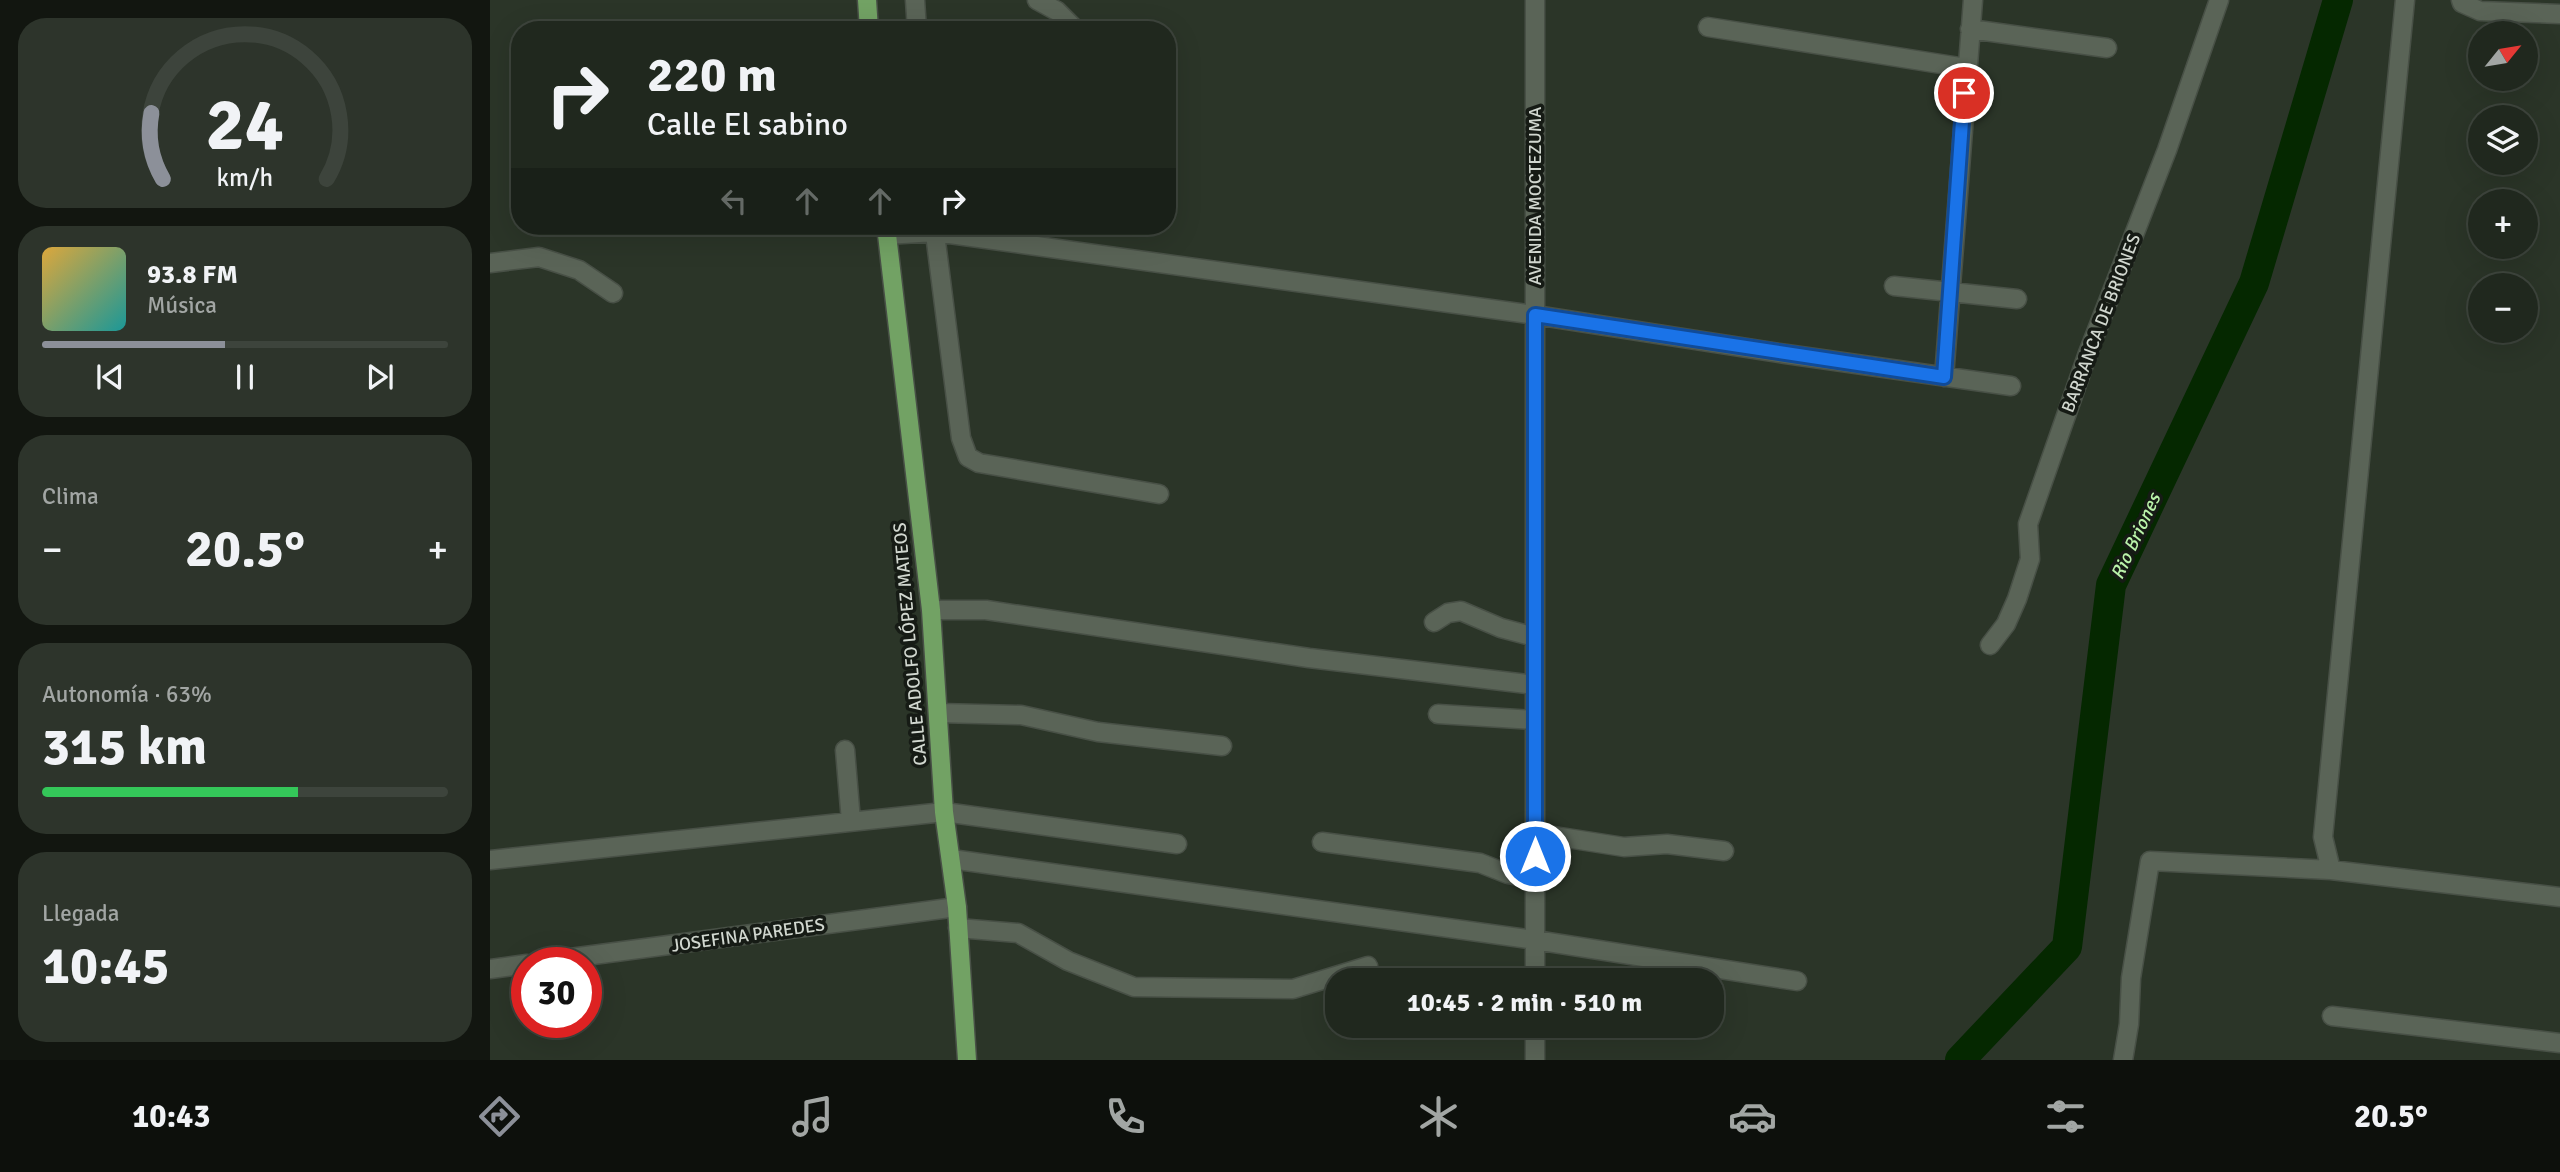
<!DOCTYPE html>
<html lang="es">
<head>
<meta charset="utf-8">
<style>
  body { margin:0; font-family:Signika,sans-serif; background:#2d342b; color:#f1f3f6; height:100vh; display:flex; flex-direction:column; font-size:26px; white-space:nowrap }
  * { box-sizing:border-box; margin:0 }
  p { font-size:23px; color:#a2a6a4 }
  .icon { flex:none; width:38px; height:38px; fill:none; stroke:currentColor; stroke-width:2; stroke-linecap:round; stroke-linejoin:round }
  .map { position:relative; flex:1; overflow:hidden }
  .panel { display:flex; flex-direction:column; gap:18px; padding:18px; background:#121610; width:490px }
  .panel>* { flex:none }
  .banner { position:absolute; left:21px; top:21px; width:665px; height:214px; border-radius:28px; box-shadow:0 7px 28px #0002,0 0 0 2px #3d443c; background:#20281e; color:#f1f3f6; overflow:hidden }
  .needle { width:46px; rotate:60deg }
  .fabs { position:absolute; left:1978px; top:21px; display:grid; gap:14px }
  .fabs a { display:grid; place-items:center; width:70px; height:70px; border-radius:50%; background:#20281e; box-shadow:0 7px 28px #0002,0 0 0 2px #3d443c; font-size:35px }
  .speed { position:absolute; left:21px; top:947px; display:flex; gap:14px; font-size:35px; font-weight:700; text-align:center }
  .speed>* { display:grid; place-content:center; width:91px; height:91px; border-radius:50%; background:#20281e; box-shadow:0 7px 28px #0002,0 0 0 2px #3d443c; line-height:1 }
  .speed .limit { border:10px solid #d22; background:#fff; color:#111 }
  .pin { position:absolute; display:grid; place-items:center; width:60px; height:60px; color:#fff; margin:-30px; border:4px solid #fff; border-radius:50%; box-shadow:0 2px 7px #0007 }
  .me { position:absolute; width:77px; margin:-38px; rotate:0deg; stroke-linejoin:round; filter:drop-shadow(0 0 5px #0008) }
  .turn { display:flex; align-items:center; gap:24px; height:147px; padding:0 21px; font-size:32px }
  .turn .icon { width:91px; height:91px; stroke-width:2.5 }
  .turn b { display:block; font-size:49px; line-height:60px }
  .lanes { display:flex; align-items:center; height:66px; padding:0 21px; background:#0003; justify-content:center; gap:35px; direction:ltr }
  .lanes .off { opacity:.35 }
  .big { font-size:52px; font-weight:700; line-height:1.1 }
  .panel .card { flex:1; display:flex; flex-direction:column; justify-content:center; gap:10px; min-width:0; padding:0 24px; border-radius:28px; background:#2d342b }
  .panel .dial { align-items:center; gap:0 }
  .dial svg { height:182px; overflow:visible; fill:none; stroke:#3d443c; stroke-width:7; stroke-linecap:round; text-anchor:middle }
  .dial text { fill:#f1f3f6; stroke:none }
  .song { display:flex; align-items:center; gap:21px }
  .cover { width:84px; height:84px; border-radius:10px; background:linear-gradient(135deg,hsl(40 70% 55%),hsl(180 70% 35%)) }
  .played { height:7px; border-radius:4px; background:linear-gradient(90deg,#8c9099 45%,#3d443c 45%) }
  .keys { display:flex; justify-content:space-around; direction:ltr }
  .heat { display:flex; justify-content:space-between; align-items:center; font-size:38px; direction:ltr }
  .charge { height:10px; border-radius:5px; background:linear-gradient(90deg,#34c759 63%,#3d443c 0) }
  .trip { position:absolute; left:835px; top:968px; width:399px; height:70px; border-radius:28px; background:#20281e; box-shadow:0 7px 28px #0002,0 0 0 2px #3d443c; font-weight:700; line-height:70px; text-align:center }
  .menu { display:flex; height:112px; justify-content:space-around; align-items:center; background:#0d100c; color:#a2a6a4 }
  .menu .icon { width:49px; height:49px }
  .menu .on { color:#8c9099 }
  .menu b { font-size:32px; color:#f1f3f6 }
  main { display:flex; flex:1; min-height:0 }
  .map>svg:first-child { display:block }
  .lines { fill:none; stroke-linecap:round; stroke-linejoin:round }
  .river { stroke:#052800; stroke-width:30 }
  .minor-casing { stroke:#485046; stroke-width:21 }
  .major-casing { stroke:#485046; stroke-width:21 }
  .minor { stroke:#5a6457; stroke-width:18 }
  .major { stroke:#72a264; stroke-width:18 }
  .route-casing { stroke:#114b97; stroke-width:18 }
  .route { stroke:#1a73e8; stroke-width:12 }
  .labels { text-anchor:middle; stroke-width:7; stroke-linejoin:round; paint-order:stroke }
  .street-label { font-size:18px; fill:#d1d7cf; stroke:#161b15 }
  .water-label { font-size:19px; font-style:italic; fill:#baf3aa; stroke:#161b15 }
</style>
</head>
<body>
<main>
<section class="panel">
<div class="card dial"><svg viewBox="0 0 100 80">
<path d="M14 69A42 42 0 1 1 86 69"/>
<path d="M14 69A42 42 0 0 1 9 40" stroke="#8c9099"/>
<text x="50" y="56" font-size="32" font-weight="700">24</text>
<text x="50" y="72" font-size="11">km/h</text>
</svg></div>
<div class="card">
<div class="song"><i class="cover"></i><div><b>93.8 FM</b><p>Música</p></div></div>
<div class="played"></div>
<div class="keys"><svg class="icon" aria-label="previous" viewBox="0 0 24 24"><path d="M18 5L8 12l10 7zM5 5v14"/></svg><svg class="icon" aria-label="pause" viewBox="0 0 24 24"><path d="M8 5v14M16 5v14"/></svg><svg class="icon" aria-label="next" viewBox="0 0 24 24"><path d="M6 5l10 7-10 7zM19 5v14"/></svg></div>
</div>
<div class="card"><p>Clima</p>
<div class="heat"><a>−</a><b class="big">20.5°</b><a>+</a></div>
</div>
<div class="card"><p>Autonomía · 63%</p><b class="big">315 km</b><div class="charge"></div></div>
<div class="card"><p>Llegada</p><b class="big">10:45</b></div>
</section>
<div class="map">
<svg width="2070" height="1060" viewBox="0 0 2070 1060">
  <rect width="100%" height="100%" fill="#2b3528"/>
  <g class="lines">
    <path class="river" d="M1470 1060 1577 947 1621 585 1764 283 1848 0"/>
    <defs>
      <path id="minor" d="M425 0 427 30
        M547 0 567 11 586 30
        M1971 0 1972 3 1990 11 2070 14
        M1218 27 1476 68
        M1480 29 1617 48
        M444 226 471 438 478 457 489 463 669 494
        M397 235 445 232 1045 315 1296 354 1521 386
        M0 263 49 257 89 270 123 293
        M1404 286 1527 299
        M1454 377 1483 0
        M441 610H496L819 658 1045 685
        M944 622 958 613 971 611 1011 628 1045 637
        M1500 645 1516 624 1527 599 1540 559 1538 524 1598 353 1677 150 1729 0
        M449 713 531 715 608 732 732 746
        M948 714 1045 720
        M355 750 361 821
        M1045 833 1134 847 1177 844 1234 851
        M832 842 990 863 1018 874 1045 879
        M461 859 1045 940 1307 981
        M0 860 454 812 687 844
        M1841 870 1833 837 1915 0
        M468 928 528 933 578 961 644 987 803 989 878 966
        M50 962 467 907
        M0 969 37 964
        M1045 980V0
        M1842 1016 2070 1043
        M1045 1060V1026
        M1633 1060 1639 1024 1641 978 1660 861 1841 870 2070 897"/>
      <path id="major" d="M377 0 379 30
        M396 226 441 610 454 812 467 907 477 1060"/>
    </defs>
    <use href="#minor" class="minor-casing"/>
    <use href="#major" class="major-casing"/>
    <use href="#minor" class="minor"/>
    <use href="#major" class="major"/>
  </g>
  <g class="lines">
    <defs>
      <path id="route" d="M1045 856V315L1454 377 1474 93"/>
    </defs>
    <use href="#route" class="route-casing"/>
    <use href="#route" class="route"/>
  </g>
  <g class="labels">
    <g class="street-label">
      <text transform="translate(1045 196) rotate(-90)" y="6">AVENIDA MOCTEZUMA</text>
      <text transform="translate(1611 323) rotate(-69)" y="6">BARRANCA DE BRIONES</text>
      <text transform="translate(420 644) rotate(-95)" y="6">CALLE ADOLFO LÓPEZ MATEOS</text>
      <text transform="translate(258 935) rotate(-8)" y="6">JOSEFINA PAREDES</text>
    </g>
    <g class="water-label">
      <text transform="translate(1645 536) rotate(-65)" y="7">Rio Briones</text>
    </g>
  </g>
</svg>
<div class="fabs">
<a><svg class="needle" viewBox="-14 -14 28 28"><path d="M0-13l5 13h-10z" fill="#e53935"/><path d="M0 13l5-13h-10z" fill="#a2a6a4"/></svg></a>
<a><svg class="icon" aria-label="layers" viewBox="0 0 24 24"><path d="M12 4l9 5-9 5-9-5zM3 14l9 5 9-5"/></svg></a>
<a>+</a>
<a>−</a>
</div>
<div class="speed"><div class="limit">30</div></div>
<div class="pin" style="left:1474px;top:93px;background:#d93025"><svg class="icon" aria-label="arrive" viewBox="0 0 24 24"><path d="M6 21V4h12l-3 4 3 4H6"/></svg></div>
<svg class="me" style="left:1045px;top:856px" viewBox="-20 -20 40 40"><circle r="17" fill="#1a73e8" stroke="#fff" stroke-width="3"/><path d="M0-11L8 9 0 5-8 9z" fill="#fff"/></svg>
<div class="trip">10:45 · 2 min · 510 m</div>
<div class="banner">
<div class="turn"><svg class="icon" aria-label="right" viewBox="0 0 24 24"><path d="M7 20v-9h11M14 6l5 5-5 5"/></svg><div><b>220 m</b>Calle El sabino</div></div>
<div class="lanes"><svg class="icon off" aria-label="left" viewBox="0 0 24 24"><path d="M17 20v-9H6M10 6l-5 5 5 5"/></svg><svg class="icon off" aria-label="ahead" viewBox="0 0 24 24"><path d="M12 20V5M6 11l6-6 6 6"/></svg><svg class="icon off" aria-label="ahead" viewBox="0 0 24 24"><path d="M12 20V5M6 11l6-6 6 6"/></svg><svg class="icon" aria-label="right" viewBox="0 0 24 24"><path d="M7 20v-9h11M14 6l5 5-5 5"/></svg></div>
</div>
</div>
</main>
<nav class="menu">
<b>10:43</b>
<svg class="icon on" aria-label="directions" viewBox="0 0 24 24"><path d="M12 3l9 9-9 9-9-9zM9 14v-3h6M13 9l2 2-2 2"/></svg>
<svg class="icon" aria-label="music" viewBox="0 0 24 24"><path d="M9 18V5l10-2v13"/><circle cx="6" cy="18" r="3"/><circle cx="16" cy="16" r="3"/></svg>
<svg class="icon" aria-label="phone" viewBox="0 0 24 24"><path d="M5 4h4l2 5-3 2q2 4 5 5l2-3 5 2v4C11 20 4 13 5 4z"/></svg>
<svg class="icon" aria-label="climate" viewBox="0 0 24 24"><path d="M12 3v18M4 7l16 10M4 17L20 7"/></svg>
<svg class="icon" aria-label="car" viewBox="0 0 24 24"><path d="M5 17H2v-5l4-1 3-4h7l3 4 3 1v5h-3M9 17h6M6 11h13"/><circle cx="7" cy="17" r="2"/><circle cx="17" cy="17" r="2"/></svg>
<svg class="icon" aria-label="filters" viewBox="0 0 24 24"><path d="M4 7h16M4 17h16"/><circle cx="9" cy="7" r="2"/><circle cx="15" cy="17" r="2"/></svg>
<b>20.5°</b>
</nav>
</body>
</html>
